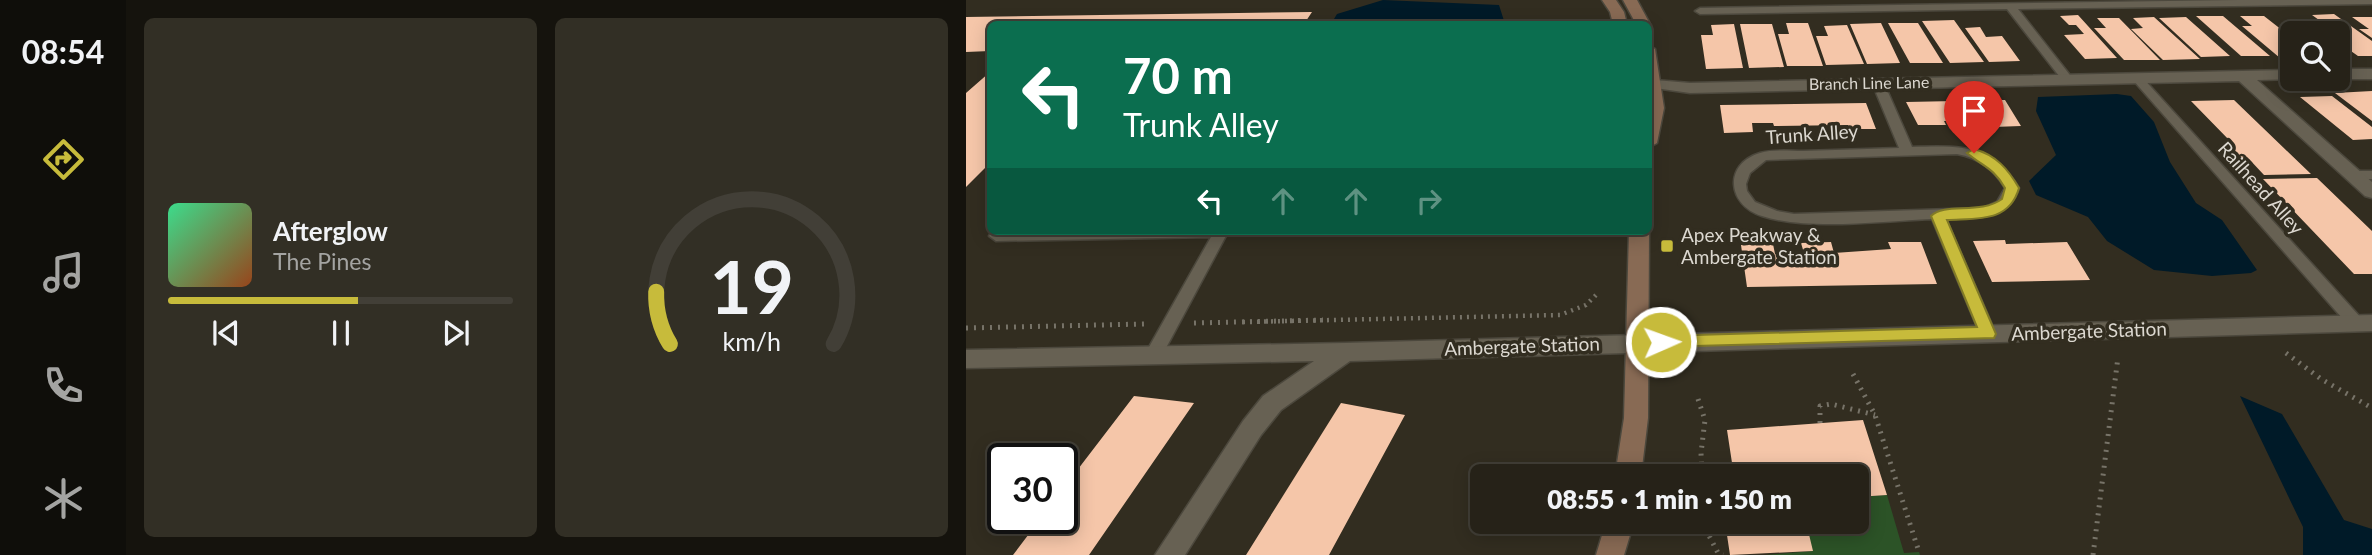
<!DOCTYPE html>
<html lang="en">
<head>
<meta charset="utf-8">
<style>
  body { margin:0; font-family:Lato,sans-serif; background:#322f25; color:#f1f3f6; height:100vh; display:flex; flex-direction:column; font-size:26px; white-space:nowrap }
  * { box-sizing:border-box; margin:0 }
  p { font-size:23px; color:#a4a4a2 }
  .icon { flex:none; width:38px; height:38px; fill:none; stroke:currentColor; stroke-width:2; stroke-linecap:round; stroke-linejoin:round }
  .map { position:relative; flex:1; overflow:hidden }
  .sheet { display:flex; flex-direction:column; gap:18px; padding:18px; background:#15130d; width:840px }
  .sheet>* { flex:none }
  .top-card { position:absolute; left:21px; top:21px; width:665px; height:214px; border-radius:10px; box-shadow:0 4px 18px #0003,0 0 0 2px #423f37; background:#0b6e4f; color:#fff; overflow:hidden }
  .controls { position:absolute; left:1314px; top:21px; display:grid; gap:14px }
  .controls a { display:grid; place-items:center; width:70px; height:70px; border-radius:10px; background:#262218; box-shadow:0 4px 18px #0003,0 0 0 2px #423f37; font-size:35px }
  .speed { position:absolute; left:21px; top:443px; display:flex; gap:14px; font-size:35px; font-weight:700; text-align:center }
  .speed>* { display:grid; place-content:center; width:91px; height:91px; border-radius:50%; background:#262218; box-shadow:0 4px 18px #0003,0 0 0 2px #423f37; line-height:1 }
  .speed .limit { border:4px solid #111; border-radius:10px; background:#fff; color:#111 }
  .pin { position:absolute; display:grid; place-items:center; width:60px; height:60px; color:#fff; margin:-72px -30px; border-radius:50% 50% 50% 0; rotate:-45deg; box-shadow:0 0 7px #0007 }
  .pin .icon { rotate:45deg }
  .me { position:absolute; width:77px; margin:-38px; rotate:88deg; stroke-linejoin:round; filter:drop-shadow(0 0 5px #0008) }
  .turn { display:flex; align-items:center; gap:24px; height:147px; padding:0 21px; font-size:32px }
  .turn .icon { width:91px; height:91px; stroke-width:2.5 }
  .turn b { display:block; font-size:49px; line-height:60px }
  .lanes { display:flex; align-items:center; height:66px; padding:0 21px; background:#0003; justify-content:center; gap:35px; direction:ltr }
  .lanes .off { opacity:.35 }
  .sheet .tile { flex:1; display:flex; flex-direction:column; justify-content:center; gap:10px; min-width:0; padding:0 24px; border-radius:10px; background:#322f25 }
  .sheet .dial { align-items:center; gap:0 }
  .dial svg { height:182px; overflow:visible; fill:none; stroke:#423f37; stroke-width:7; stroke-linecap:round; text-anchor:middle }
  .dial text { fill:#f1f3f6; stroke:none }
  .song { display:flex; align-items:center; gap:21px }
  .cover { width:84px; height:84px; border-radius:10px; background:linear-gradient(135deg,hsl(150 70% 55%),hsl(20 70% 35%)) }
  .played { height:7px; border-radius:4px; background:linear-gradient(90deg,#c7bb3b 55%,#423f37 55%) }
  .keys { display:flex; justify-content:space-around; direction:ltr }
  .sheet .tiles { flex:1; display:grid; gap:18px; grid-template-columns:repeat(2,1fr) }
  .trip { position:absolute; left:504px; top:464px; width:399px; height:70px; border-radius:10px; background:#262218; box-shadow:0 4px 18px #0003,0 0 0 2px #423f37; font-weight:800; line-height:70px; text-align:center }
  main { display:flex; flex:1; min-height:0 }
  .dock { display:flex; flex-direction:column; width:126px; justify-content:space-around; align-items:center; background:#0f0e0a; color:#a4a4a2 }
  .dock .icon { width:49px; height:49px }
  .dock .selected { color:#c7bb3b }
  .dock b { font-size:32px; color:#f1f3f6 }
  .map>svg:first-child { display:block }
  .green { fill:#2c5327 }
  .water { fill:#001a28 }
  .building { fill:#f5c6a9 }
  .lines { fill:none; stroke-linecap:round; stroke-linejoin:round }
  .lane-casing { stroke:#4c483d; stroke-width:3 }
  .street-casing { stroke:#4c483d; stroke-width:3 }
  .secondary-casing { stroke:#4c483d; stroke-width:3 }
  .path-far1 { stroke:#777368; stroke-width:4.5; stroke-dasharray:2 5; stroke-linecap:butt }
  .path { stroke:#777368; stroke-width:5; stroke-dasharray:2 6; stroke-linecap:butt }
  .lane { fill:#676153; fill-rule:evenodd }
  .street { fill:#676153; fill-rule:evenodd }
  .secondary { fill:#886a54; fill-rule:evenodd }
  .route { fill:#c7bb3b; stroke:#817a26; stroke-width:2 }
  .poi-dot { fill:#c7bb3b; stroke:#322d20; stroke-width:2.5 }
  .labels { text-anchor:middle; stroke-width:7; stroke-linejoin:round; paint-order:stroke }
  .far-street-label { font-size:16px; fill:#dcd8d0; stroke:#322d20 }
  .street-label { font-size:19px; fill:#dcd8d0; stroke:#322d20 }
  .poi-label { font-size:19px; fill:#dcd8d0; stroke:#322d20; text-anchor:start }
</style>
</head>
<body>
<main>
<nav class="dock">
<b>08:54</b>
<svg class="icon selected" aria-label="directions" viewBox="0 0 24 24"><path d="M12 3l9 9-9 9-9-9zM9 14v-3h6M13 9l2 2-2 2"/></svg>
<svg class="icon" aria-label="music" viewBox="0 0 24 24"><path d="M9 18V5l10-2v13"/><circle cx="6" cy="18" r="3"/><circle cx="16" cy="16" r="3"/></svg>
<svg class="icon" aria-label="phone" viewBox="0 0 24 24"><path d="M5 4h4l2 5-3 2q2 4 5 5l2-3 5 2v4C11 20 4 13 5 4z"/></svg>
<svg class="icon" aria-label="climate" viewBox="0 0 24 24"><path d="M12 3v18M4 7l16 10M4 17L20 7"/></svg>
</nav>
<section class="sheet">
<div class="tiles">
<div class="tile">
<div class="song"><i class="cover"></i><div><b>Afterglow</b><p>The Pines</p></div></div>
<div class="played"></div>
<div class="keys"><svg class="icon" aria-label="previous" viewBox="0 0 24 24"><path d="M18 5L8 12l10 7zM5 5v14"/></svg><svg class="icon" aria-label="pause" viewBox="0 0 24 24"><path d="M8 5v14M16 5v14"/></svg><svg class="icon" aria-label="next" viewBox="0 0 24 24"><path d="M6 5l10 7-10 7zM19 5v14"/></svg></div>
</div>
<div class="tile dial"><svg viewBox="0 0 100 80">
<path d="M14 69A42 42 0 1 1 86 69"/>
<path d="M14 69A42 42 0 0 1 8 46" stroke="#c7bb3b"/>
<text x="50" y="56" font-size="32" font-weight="700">19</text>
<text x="50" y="72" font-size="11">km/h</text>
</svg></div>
</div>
</section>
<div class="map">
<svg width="1406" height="555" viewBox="0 0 1406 555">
  <rect width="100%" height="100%" fill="#322d20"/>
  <path class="green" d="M921 495 938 553 953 552 954 555H799L846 551 840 522H891V497Z"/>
  <path class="water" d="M417 0 533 5 539 24H365L371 14Z
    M1151 94 1165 96 1188 122 1204 162 1230 203 1256 220 1291 270 1285 273 1246 276 1188 270 1141 241 1122 217 1070 195 1063 181 1090 155 1070 111 1072 97Z
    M1274 396 1316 414 1378 520 1406 529V555H1337V527Z"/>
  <path class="building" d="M346 12 338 24H24V51L0 52V17Z
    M1368 14 1406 41V56H1392L1372 42V33H1360L1349 25H1360L1346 15Z
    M1112 15 1151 58 1119 59 1098 35 1118 34 1110 25H1103L1094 16Z
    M1230 16H1257L1304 56H1275Z
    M1274 16H1298L1326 38V58H1314L1276 26H1286Z
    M1188 17 1234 59 1197 60 1165 29 1177 28 1167 18Z
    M1220 17 1264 56 1235 57 1193 18Z
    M1386 17H1406V38L1393 29H1403Z
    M1131 18H1153L1194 60H1158L1128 28H1140Z
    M988 20 1018 62 984 63 956 21Z
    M820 23H842L857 66H821L812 34H823Z
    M915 23 934 63 901 64 884 24Z
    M922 23H952L977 63H944Z
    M768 24 777 68 740 69 735 35H747L745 25Z
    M774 24H806L818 67 783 68Z
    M881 25 898 64 860 65 850 36H862L858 26Z
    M1014 27 1020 37 1036 36 1054 61 1023 62 999 28Z
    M24 72V163L0 187V93Z
    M1406 91V121L1369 93Z
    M1366 96 1406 127V139L1387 140 1334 97Z
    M1039 100 1055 126 1027 127 1024 121 998 120 978 121 980 125H952L940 102Z
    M1268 100 1345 174 1298 175 1283 159H1275L1259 142H1265L1225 101Z
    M900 103 910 129H884L882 125 808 126 807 123H786L787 132 758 133 754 105Z
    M1351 178 1406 231V274H1388L1297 179Z
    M1039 240 1040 244 1101 242 1124 280 1026 282 1007 241Z
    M865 242 868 253 925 249 922 242H955L971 284 781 287 775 245 807 244 809 254 838 253 835 243Z
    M168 396 228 403 123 555H47L75 518H96V490Z
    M375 403 439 415 363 555H280Z
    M897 420 921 495 891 497V476H768L761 430Z
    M759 522H840L847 551 764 555Z"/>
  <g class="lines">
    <defs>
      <path id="lane" d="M1271 0H1406V4L1052 9 1107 79 1101 82 1097 81 1041 9 734 14 729 11 734 8Z
        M1171 75 1175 76 1396 319 1398 323 1396 327H1384L1167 80V76Z
        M912 79 918 83 946 147C994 146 1025 143 1053 188 1042 221 1010 218 980 219L1030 334 1028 338H1016L1014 334 966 219C917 221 842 231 796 216 761 205 757 164 794 153 807 149 824 151 837 151 869 150 901 149 933 148L906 83ZM991 154C1013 158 1028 169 1039 188L1031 202 1017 208 828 214 811 211 789 202 781 191 780 184 784 173 800 160Z
        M1406 171V179H1387L1380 175 1387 171Z
        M36 231H262V232L193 361H181L178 356 245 237 30 241 23 236 25 233Z"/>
      <path id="street" d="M1372 69H1406V79H1372Z
        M1326 70V79H1329L1291 80 1406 182V198L1399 196 1273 81 724 93 682 87 683 82 689 80 724 83Z
        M1406 315V331L384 361 315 410 295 435 219 555H189L277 421 297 396 348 361 0 368V350L379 343Z"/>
      <path id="secondary" d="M636 0H650L658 12 661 24H647L644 12Z
        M657 0H671L684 24 682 26 670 24Z
        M682 45 689 49 698 108 691 143 682 148Z
        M663 231H683L682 418 675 476H649L658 418Z
        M640 522H668L658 555H630Z"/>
    </defs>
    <use href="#lane" class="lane-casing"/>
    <use href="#street" class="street-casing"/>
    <use href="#secondary" class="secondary-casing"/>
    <path class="path-far1" d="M277 322 594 315 620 305 632 293"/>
    <path class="path" d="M228 323 357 320
      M0 328 178 324
      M1320 353 1355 379 1406 408
      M887 374 909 415 953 552
      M732 399 739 420 735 453 736 476
      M854 423V406L865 404 909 415
      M736 522 752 553 757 555
      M1127 555 1152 357"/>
    <use href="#lane" class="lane"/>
    <use href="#street" class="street"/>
    <use href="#secondary" class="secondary"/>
  </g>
  <path class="route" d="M1008 149C1030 155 1042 169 1053 188 1043 223 1011 218 981 220L1030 334 1028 338 689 347 686 342 689 338 695 336 1011 327 965 216C979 202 1014 215 1036 199L1039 188C1028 168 1016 166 1001 153Z"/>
  <rect class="poi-dot" x="694" y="239" width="14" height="14" rx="3.5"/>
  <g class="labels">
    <g class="far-street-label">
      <text transform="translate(903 83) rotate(-1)" y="6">Branch Line Lane</text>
    </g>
    <g class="street-label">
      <text transform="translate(846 134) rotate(-4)" y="7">Trunk Alley</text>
      <text transform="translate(1295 188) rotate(48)" y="7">Railhead Alley</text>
      <text transform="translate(1123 331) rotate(-2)" y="7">Ambergate Station</text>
      <text transform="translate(556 346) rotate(-2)" y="7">Ambergate Station</text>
    </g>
    <g class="poi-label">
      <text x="715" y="242">Apex Peakway &amp;<tspan x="715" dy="22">Ambergate Station</tspan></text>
    </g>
  </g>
</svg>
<div class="controls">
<a><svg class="icon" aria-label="search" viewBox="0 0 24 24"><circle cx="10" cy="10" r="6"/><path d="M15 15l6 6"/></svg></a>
</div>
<div class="speed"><div class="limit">30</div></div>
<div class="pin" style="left:1008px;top:153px;background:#d93025"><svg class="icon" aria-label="arrive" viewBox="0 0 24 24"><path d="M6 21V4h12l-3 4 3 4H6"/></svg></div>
<svg class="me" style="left:695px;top:342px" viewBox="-20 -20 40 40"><circle r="17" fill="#c7bb3b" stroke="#fff" stroke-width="3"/><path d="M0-11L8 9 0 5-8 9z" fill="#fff"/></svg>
<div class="trip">08:55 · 1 min · 150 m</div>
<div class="top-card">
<div class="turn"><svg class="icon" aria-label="left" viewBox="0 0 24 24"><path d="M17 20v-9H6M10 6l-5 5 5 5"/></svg><div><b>70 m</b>Trunk Alley</div></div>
<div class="lanes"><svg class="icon" aria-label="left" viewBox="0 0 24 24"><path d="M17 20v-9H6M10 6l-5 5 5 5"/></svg><svg class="icon off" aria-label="ahead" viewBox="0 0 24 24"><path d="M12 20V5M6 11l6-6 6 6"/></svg><svg class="icon off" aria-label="ahead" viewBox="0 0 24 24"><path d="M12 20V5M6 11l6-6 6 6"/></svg><svg class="icon off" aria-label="right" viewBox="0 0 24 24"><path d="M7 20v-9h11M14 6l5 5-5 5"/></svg></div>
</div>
</div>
</main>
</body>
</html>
